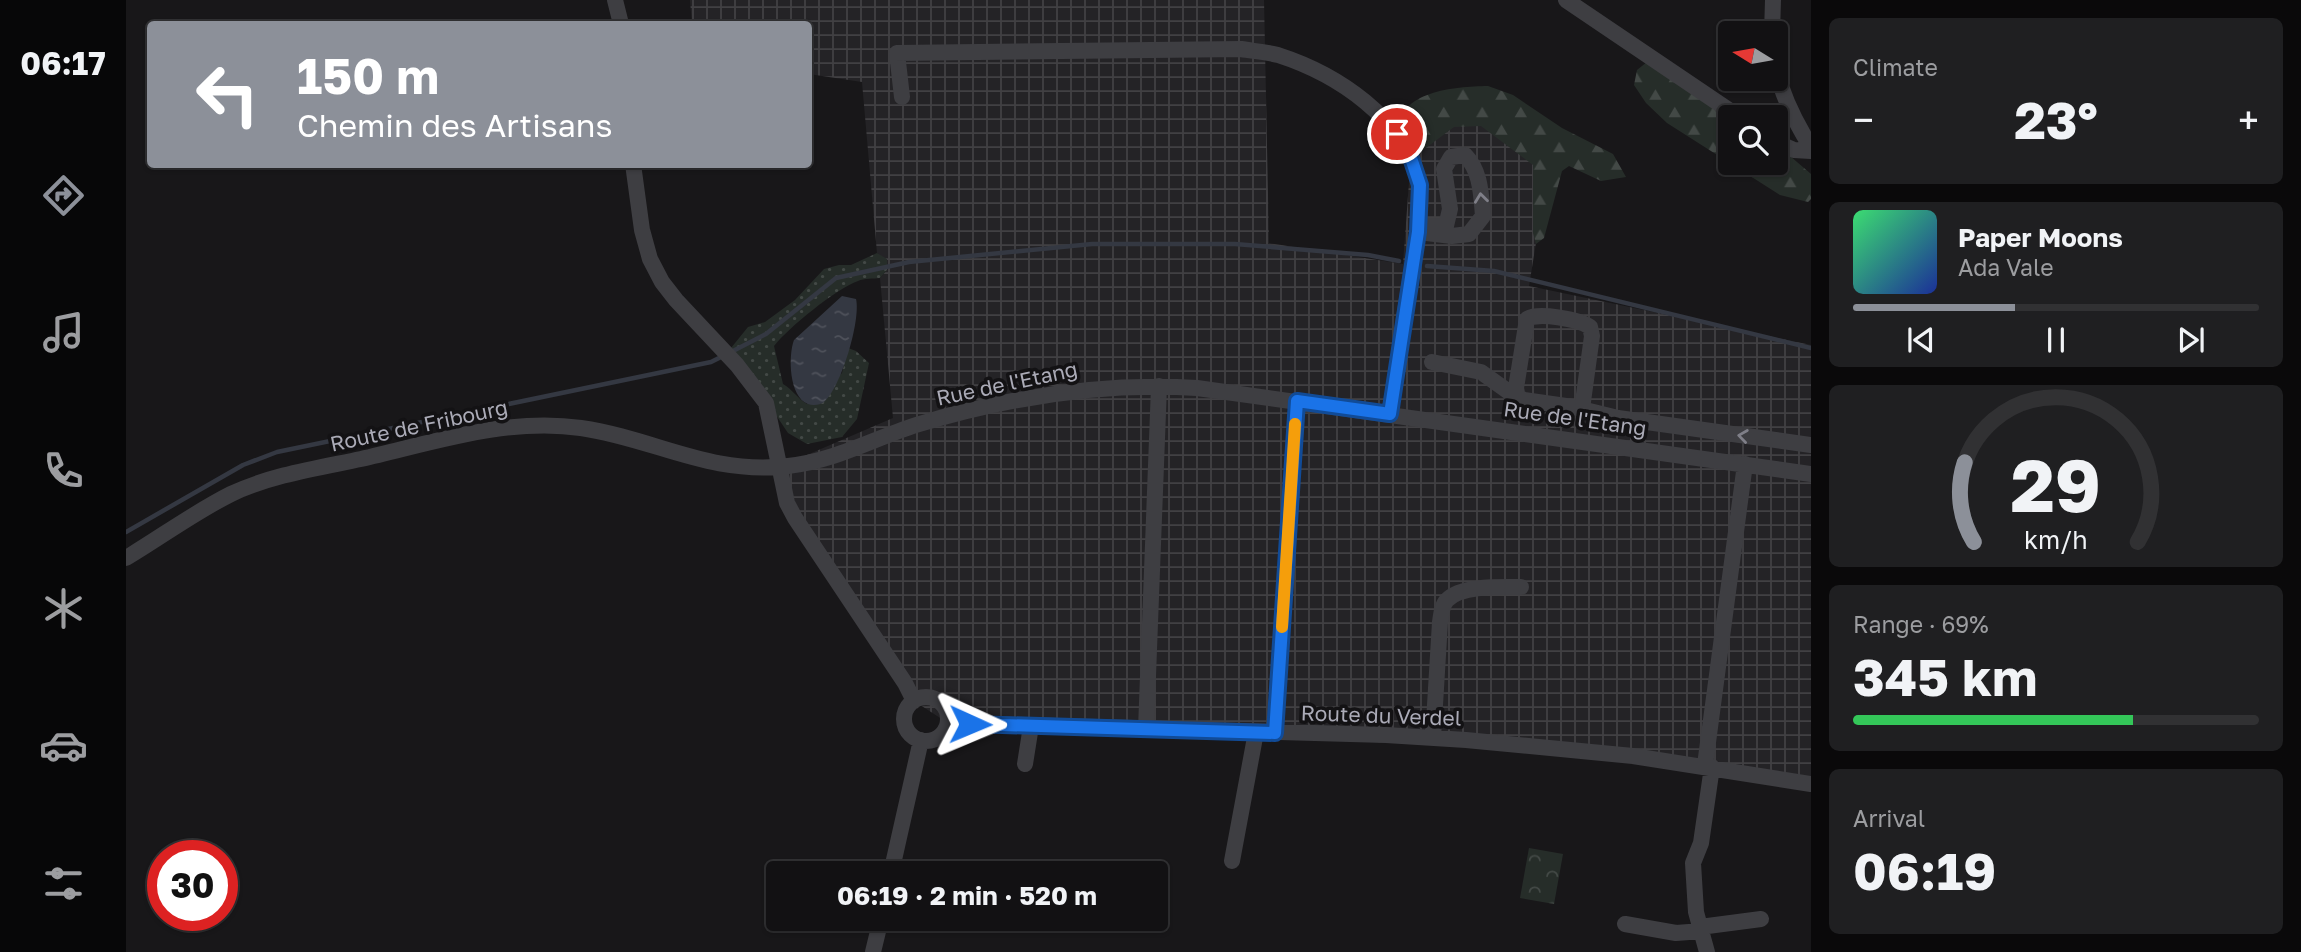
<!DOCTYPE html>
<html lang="en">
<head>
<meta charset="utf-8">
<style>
  body { margin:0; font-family:"Golos Text",sans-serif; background:#1f1f21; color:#f1f3f6; height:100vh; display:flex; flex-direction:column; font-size:26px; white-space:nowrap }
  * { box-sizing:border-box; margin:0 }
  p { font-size:23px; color:#9c9da0 }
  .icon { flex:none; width:38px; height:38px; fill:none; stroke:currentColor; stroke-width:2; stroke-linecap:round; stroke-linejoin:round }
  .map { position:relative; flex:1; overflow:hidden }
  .sheet { display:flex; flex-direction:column; gap:18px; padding:18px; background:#0a090a; width:490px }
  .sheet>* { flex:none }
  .guide { position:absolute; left:21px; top:21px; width:665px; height:147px; border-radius:7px; box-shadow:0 2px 5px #0004,0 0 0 2px #313133; background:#8c9099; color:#fff; overflow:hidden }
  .needle { width:46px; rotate:281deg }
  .fabs { position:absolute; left:1592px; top:21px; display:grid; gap:14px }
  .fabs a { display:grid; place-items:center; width:70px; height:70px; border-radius:7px; background:#121113; box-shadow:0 2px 5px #0004,0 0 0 2px #313133; font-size:35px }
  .speed { position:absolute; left:21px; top:840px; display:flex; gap:14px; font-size:35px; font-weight:700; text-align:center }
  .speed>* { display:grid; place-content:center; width:91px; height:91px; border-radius:50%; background:#121113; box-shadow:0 2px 5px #0004,0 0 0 2px #313133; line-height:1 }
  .speed .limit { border:10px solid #d22; background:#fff; color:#111 }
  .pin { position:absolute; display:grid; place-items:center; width:60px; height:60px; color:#fff; margin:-30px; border:4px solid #fff; border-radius:50%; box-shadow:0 2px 7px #0007 }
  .me { position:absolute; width:77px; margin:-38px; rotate:91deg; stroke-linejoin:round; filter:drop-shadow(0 0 5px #0008) }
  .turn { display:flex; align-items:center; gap:24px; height:147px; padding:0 35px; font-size:32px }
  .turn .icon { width:91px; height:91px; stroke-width:2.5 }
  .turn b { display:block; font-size:49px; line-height:60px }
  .big { font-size:52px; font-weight:700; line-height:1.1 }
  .sheet .card { flex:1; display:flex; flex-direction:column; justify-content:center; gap:10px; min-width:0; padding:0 24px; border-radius:10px; background:#1f1f21 }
  .sheet .dial { align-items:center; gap:0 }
  .dial svg { height:182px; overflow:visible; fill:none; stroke:#313133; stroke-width:7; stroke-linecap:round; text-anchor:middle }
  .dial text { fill:#f1f3f6; stroke:none }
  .song { display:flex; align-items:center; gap:21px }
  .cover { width:84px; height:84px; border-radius:10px; background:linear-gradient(135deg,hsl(140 70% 55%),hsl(230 70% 35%)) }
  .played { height:7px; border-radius:4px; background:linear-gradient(90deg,#8c9099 40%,#313133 40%) }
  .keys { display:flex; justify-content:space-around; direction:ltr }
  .heat { display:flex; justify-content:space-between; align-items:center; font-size:38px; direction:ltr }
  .charge { height:10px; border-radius:5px; background:linear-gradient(90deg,#34c759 69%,#313133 0) }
  .trip { position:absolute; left:640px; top:861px; width:402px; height:70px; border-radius:7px; background:#121113; box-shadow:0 2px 5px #0004,0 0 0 2px #313133; font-weight:700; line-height:70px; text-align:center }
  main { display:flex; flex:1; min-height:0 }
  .menu { display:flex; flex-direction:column; width:126px; justify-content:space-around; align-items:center; background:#070708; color:#9c9da0 }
  .menu .icon { width:49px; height:49px }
  .menu .selected { color:#8c9099 }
  .menu b { font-size:32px; color:#f1f3f6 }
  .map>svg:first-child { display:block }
  .industrial { fill:url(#industrial-grid) }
  .grass { fill:url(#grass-dots) }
  .forest { fill:url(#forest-firs) }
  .park { fill:url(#park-crowns) }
  .water { fill:url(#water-ripples) }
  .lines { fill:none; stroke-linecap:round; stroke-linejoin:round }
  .stream { stroke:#343842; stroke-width:4.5 }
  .minor { stroke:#3e3e42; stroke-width:16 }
  .oneway { stroke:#7f7f88 }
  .route-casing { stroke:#114b97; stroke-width:18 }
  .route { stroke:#1a73e8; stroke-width:12 }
  .slow { stroke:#f59e0b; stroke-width:12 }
  .labels { text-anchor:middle; stroke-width:7; stroke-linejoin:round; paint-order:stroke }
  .street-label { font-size:21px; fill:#ababb7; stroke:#131214 }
</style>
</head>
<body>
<main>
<nav class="menu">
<b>06:17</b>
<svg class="icon selected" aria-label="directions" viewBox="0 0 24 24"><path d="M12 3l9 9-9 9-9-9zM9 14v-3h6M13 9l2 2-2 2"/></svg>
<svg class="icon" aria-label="music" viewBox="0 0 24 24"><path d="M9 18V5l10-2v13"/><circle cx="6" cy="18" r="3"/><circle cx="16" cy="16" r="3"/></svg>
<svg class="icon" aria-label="phone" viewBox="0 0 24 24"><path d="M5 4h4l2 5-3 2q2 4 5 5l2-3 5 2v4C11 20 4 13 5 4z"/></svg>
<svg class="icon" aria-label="climate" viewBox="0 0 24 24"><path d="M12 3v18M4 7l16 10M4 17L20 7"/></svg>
<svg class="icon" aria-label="car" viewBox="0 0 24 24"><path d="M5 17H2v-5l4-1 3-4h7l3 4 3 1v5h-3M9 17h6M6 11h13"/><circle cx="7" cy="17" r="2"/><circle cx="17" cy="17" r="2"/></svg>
<svg class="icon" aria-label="filters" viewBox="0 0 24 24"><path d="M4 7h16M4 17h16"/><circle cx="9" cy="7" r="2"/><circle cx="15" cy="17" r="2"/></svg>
</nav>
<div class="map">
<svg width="1685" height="952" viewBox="0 0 1685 952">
  <defs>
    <pattern id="industrial-grid" width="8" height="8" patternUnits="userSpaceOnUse" patternTransform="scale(1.75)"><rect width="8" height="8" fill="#242326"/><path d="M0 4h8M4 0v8" fill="none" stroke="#414043"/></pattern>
    <pattern id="grass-dots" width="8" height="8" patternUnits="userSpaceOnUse" patternTransform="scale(1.75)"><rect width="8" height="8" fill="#262d29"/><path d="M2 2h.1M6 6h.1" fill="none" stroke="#434946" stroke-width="1.8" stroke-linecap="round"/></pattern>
    <pattern id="forest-firs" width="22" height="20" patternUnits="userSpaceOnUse" patternTransform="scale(1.75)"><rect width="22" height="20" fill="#262d29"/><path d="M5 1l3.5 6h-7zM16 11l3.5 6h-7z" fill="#434946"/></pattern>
    <pattern id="park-crowns" width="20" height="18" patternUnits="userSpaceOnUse" patternTransform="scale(1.75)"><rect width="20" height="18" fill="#262d29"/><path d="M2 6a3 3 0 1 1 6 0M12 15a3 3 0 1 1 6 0" fill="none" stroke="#434946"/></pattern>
    <pattern id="water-ripples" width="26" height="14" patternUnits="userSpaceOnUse" patternTransform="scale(1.75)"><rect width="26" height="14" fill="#343842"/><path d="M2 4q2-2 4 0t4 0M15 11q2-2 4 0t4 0" fill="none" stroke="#4f525b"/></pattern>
  </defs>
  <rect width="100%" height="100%" fill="#181719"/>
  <path class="industrial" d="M564 0H1138L1143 243 1277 264 1288 114 1353 102 1424 157 1403 286 1685 345V784L1470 752 822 723 788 701 669 518 653 467 767 418 754 278 761 270V260L751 253 736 82 683 74 682 24H566Z"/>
  <path class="grass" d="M751 253 761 259V270L754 278C747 279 738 278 732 281 710 289 663 327 648 346L657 384C667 390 671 398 681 404L716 373 722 348 730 351 743 363 731 419 716 437 681 444 662 433 605 348 622 327 639 322 669 300 698 269 713 265H725Z"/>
  <path class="forest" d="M1521 62 1605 117V163H1650V144L1685 174V199L1682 202 1654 195 1541 123 1520 103 1508 85 1511 70Z
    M1362 86 1387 95 1436 128 1487 154 1500 177 1475 181 1443 166 1436 171 1418 238 1410 244 1407 233V165L1355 126 1328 127 1293 153 1286 144 1271 134C1272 90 1328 87 1362 86Z"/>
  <path class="park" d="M1403 848 1437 854 1428 904 1394 898Z"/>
  <path class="water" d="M716 296 730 299C735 320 715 388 698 402 694 405 687 406 682 404 663 397 662 356 668 340Z"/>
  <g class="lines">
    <path class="stream" d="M1301 266 1368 271 1685 348
      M605 352 640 334 710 278 783 262 966 244H1109L1242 255 1273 261
      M0 532 117 465 151 452 585 362 597 356"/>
    <path class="minor" d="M489 0 495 24
      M1440 0 1613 117
      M1646 33 1647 0
      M1650 69C1657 98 1669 122 1685 147
      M776 97 771 53 1115 49C1127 51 1140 52 1152 55 1211 74 1278 118 1293 182 1299 207 1286 265 1282 293 1275 333 1271 374 1264 414
      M1650 142 1668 150 1685 151
      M507 164 516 230 524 259 536 282 550 300 611 365 640 403 661 503 669 518 779 683 788 701
      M1292 232 1326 236 1343 234 1357 216C1355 195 1355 171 1339 155L1325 157 1318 169 1324 209 1320 226H1292
      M1306 362 1355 372 1383 392 1398 400 1447 407 1492 418 1685 445
      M1392 398 1390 388 1401 319C1411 312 1453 319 1464 327L1466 336 1456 409
      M0 558C35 537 69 512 105 494 145 475 192 468 235 459 306 443 381 417 455 428 530 439 582 475 662 466 708 461 747 439 790 425 882 397 974 382 1071 388L1685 474
      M778 719a22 22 0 1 1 44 0a22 22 0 1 1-44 0Z
      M822 723 1260 735 1340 740 1507 756 1685 784
      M1020 729 1033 386
      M1149 733 1171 401
      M1307 738 1314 622C1315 615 1316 605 1321 600 1335 585 1375 587 1395 587
      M899 764 905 726
      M1579 765 1619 464
      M1106 861 1130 732
      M765 873 795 740
      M1499 924 1550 933 1576 931
      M1574 927 1635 919
      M747 952 755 919
      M1581 952 1570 912 1567 863 1575 843 1586 767"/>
  </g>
  <defs><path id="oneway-chevron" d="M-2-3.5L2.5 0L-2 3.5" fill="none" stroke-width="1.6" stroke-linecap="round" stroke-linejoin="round" transform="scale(1.75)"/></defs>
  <g class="oneway">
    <use href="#oneway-chevron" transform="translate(1355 198) rotate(-97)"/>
    <use href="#oneway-chevron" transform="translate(1617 436) rotate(-172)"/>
  </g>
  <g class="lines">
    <defs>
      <path id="route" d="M844 724 1149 733 1171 401 1264 414 1292 232 1294 185 1284 155 1271 134"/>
    </defs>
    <use href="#route" class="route-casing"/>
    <use href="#route" class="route"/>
    <path class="slow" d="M1156 627 1169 424"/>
  </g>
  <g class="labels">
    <g class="street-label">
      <text transform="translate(881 384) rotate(-12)" y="7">Rue de l'Etang</text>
      <text transform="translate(1449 419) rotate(8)" y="7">Rue de l'Etang</text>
      <text transform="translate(293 426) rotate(-12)" y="7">Route de Fribourg</text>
      <text transform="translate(1255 716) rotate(2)" y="7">Route du Verdel</text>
    </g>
  </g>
</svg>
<div class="fabs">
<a><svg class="needle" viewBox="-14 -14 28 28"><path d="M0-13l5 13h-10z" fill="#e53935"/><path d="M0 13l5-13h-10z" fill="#9c9da0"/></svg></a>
<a><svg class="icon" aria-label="search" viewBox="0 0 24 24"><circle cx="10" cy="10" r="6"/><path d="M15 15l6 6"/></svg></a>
</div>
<div class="speed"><div class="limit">30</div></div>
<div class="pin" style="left:1271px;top:134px;background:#d93025"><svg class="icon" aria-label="arrive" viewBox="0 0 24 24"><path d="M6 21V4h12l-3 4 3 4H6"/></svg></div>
<svg class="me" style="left:844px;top:724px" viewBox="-20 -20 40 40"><path d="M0-17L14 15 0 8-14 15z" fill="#1a73e8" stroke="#fff" stroke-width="4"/></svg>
<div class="trip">06:19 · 2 min · 520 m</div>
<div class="guide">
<div class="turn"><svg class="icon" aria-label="left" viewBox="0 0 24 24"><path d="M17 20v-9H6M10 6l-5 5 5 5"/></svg><div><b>150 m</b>Chemin des Artisans</div></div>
</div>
</div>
<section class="sheet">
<div class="card"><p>Climate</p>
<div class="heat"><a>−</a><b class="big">23°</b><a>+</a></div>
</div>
<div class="card">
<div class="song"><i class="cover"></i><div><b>Paper Moons</b><p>Ada Vale</p></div></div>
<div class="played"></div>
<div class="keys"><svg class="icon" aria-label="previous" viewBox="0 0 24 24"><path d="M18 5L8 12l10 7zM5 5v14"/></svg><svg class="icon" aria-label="pause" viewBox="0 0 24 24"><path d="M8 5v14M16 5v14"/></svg><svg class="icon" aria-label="next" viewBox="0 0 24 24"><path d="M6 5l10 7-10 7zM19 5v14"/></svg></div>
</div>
<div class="card dial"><svg viewBox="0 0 100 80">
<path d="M14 69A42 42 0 1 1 86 69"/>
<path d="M14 69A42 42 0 0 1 10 34" stroke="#8c9099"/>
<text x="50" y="56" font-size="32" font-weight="700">29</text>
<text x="50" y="72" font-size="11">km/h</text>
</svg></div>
<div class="card"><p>Range · 69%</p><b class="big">345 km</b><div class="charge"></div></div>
<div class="card"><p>Arrival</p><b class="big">06:19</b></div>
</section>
</main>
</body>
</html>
